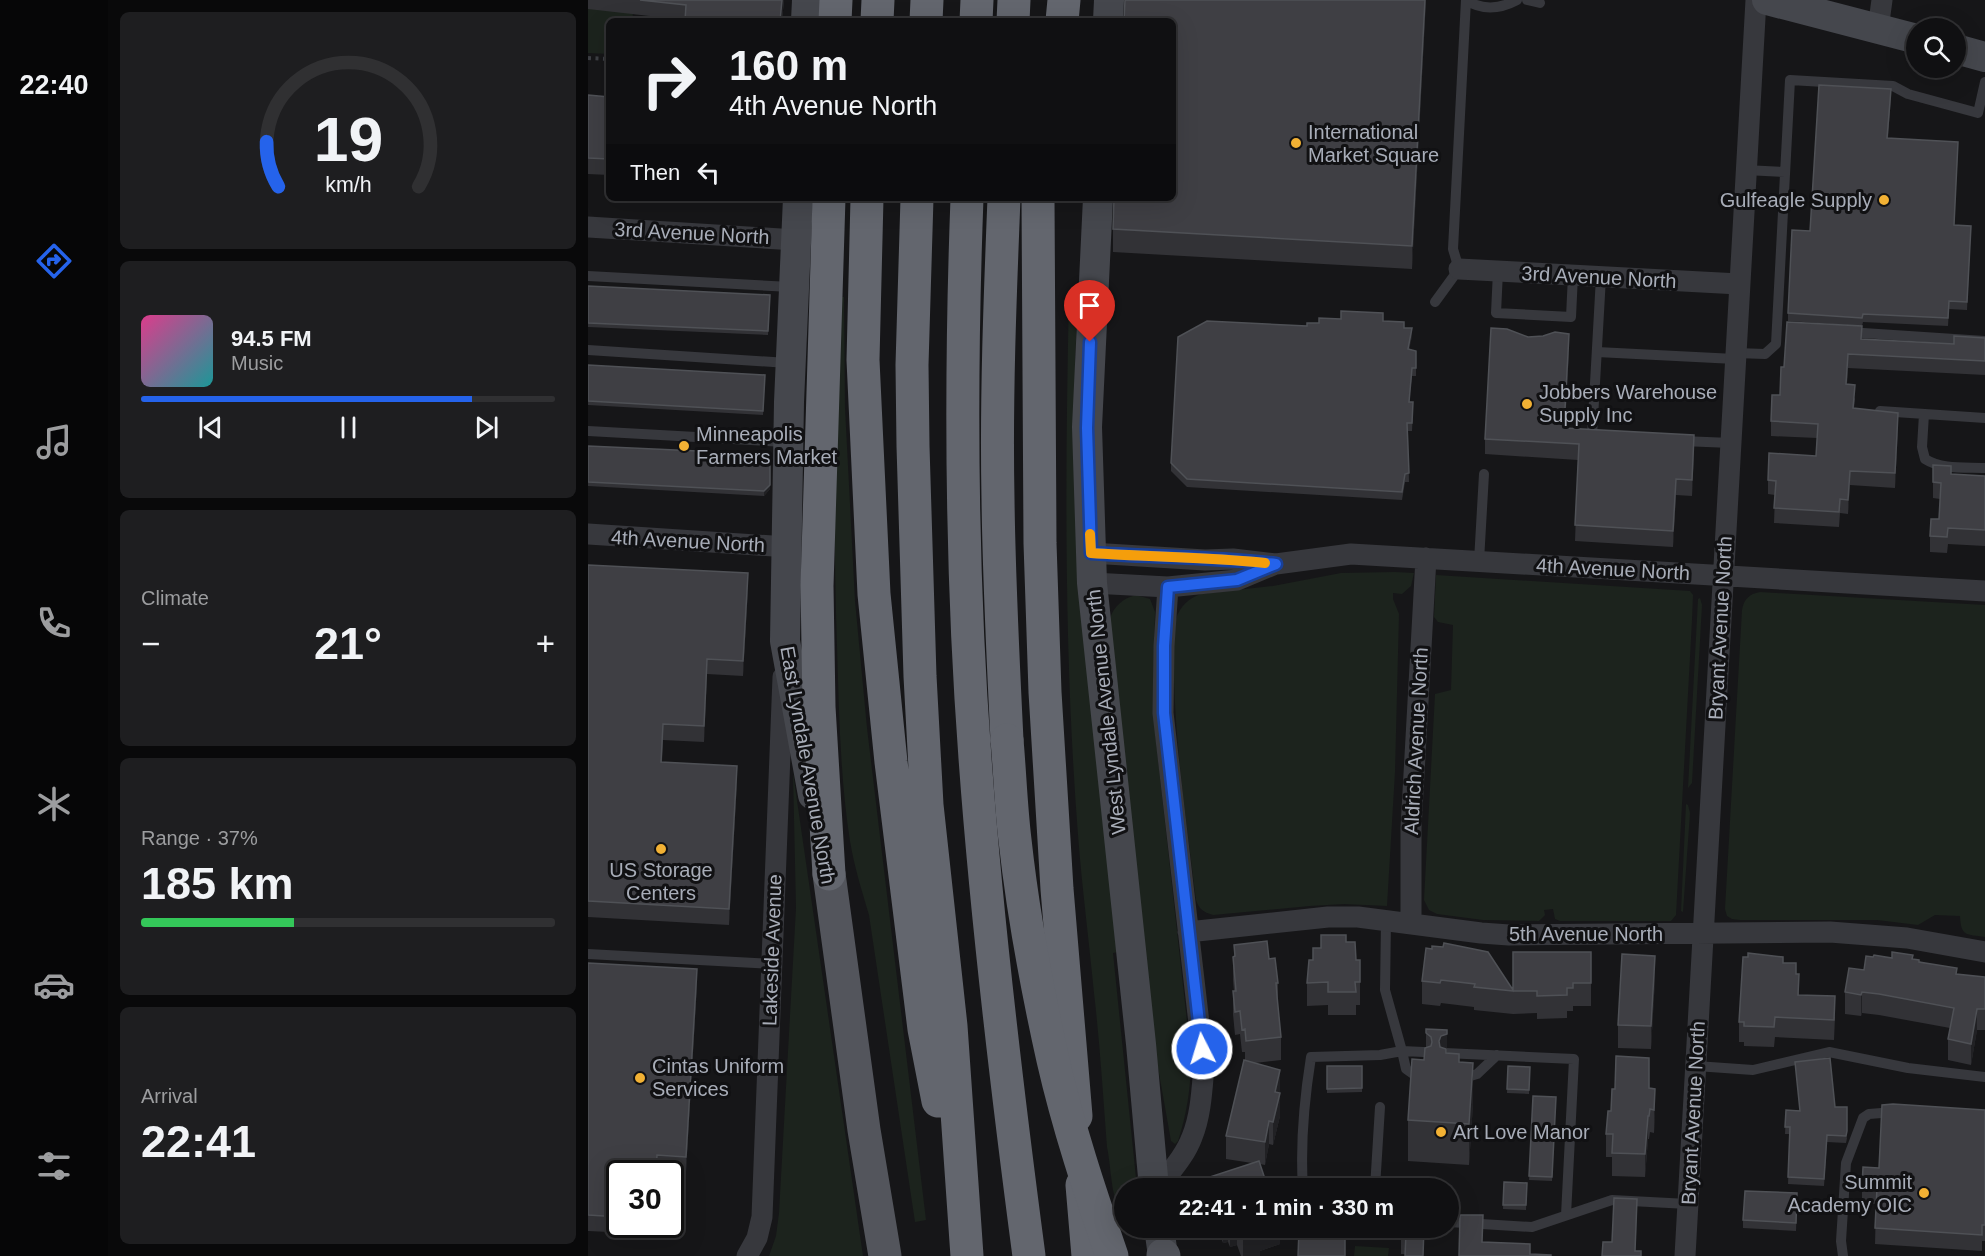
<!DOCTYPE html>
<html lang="en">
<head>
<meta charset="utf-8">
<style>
  body { margin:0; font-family:Helvetica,sans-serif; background:#1e1e20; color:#f1f3f6; height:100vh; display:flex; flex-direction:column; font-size:22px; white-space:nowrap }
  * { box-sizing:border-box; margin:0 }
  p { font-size:20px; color:#9c9d9f }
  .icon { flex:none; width:33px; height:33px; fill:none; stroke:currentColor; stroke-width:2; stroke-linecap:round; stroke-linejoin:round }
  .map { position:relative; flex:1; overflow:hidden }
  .side { display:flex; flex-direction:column; gap:12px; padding:12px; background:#09090a; width:480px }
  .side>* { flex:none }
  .hud { position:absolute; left:18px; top:18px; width:570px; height:183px; border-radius:9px; box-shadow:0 6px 24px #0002,0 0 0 2px #303032; background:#101012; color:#f1f3f6; overflow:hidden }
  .tools { position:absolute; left:1318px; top:18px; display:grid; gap:12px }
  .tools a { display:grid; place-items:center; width:60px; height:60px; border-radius:50%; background:#101012; box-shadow:0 6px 24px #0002,0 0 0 2px #303032; font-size:30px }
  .speed { position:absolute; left:18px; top:1160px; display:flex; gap:12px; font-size:30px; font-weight:700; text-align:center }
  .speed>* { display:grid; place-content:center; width:78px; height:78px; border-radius:50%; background:#101012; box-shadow:0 6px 24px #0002,0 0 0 2px #303032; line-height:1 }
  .speed .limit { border:3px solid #111; border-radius:9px; background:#fff; color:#111 }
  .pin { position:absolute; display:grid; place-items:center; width:51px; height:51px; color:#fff; margin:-62px -26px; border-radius:50% 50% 50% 0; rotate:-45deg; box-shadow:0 0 6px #0007 }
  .pin .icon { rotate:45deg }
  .me { position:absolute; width:66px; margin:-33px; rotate:355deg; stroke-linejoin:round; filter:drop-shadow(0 0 4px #0008) }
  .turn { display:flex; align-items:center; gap:21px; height:126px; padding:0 24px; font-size:27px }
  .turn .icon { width:78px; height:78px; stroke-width:2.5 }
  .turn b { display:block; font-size:42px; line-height:51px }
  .then { display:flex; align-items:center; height:57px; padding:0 24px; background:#0003; gap:12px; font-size:22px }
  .big { font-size:45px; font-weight:700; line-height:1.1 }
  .side .widget { flex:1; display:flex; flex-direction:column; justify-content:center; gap:9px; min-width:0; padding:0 21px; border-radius:9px; background:#1e1e20 }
  .side .dial { align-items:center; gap:0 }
  .dial svg { height:156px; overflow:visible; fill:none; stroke:#303032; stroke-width:7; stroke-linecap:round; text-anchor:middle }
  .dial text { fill:#f1f3f6; stroke:none }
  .song { display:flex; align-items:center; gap:18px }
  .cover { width:72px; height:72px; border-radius:9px; background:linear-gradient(135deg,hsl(330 70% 55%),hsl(180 70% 35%)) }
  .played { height:6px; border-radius:3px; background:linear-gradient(90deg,#2563eb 80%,#303032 80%) }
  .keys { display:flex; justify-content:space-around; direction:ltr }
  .heat { display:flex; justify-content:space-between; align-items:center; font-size:33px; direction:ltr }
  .charge { height:9px; border-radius:4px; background:linear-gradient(90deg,#34c759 37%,#303032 0) }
  .trip { position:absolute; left:526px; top:1178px; width:345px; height:60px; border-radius:30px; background:#101012; box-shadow:0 6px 24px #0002,0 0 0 2px #303032; font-weight:700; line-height:60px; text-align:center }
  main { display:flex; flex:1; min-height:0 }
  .dock { display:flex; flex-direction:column; width:108px; justify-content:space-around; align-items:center; background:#060607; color:#9c9d9f }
  .dock .icon { width:42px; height:42px }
  .dock .on { color:#2563eb }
  .dock b { font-size:27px; color:#f1f3f6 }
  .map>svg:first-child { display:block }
  .green { fill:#1c231d }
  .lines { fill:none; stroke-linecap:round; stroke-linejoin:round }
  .path { stroke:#3d3f44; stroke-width:4; stroke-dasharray:3 4.5; stroke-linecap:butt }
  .lane { stroke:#37383d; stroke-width:10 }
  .street { stroke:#37383d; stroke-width:21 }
  .secondary { stroke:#45474d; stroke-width:30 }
  .primary { stroke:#53555c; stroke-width:33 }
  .highway { stroke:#63666e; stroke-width:33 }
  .highway-bridge { stroke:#63666e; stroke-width:33 }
  .wall { fill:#323236 }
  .shaded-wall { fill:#212124 }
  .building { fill:#3f3f44; stroke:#4f5156; stroke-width:1.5 }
  .route-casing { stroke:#184099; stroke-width:15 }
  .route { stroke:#2563eb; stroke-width:10 }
  .slow { stroke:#f59e0b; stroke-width:10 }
  .poi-dot { fill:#f2b134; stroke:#111113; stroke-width:2 }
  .labels { text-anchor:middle; stroke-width:6; stroke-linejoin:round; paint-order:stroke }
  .poi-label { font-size:20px; fill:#a8adb8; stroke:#111113; text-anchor:start }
  .street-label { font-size:20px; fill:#a8adb8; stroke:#111113 }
</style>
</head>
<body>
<main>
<nav class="dock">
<b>22:40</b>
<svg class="icon on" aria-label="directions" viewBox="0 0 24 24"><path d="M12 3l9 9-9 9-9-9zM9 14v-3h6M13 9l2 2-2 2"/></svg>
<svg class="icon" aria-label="music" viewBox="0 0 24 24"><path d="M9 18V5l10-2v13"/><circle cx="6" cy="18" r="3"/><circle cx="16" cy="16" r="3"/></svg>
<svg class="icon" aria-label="phone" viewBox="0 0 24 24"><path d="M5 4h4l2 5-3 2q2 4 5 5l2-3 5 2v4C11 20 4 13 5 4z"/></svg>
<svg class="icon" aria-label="climate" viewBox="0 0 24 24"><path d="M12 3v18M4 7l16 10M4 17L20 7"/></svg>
<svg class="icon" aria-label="car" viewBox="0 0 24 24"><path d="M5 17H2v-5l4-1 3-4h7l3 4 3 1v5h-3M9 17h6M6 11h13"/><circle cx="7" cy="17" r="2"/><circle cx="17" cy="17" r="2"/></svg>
<svg class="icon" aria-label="filters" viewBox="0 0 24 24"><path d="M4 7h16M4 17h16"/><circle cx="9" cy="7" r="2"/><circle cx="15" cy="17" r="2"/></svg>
</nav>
<section class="side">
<div class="widget dial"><svg viewBox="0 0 100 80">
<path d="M14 69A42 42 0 1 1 86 69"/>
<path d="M14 69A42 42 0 0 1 8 46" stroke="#2563eb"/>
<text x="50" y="56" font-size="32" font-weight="700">19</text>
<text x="50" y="72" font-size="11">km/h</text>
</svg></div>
<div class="widget">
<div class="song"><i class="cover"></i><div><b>94.5 FM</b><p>Music</p></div></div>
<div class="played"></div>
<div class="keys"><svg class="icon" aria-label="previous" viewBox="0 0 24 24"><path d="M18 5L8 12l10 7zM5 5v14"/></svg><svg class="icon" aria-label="pause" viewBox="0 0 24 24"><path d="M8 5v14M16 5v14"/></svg><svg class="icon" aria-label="next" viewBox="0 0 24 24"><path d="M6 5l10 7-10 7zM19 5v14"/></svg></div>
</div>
<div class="widget"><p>Climate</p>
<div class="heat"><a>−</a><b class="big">21°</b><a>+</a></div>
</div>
<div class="widget"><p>Range · 37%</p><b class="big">185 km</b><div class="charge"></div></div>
<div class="widget"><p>Arrival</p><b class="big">22:41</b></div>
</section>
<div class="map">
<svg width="1397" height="1256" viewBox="0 0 1397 1256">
  <rect width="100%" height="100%" fill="#161618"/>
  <path class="green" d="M0 0H196L194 21H111L45 14 44 21H21V54L0 53Z
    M481 295H490L487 364 530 952 525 953 549 1188H537V1219C522 1200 524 1171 519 1147 515 1096 512 1044 506 993 501 940 494 888 490 835 476 655 477 475 481 295Z
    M248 297H256L257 408 267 601 279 728 338 1220 327 1222 281 915C274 891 266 866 262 841 252 777 251 711 249 646 245 530 247 414 248 297Z
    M807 572 826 573 823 586 814 594 805 593V599L811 614 807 772 799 906 756 904 722 906 625 915C615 912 611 909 608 900 599 826 588 753 586 679 586 660 583 637 588 619 592 606 601 598 613 594L685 586 753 573Z
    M848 575 1102 591 1105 595 1104 620 1088 915 1083 921H972L967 919 965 909 956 910 957 915 951 921 895 920 849 914 841 910 836 900 847 694 863 690 865 625 850 622 846 617Z
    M1172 592 1397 605V937C1378 934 1373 937 1372 916L1347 915 1330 925 1289 920H1152L1144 919 1139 916 1137 909 1154 610C1156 599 1161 594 1172 592Z
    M548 595 562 599 567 612 565 682 567 732 603 1058C603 1086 599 1114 590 1141L587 1144 583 1141 566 1045 522 619C525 607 535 598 548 595Z
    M1112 598 1114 605 1104 783 1100 788 1110 599Z
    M205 773 275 1256H181L188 1236 191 1213 208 908Z
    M1098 804 1100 805 1102 813 1095 912 1093 911Z
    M767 1246 801 1248 800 1256H766Z"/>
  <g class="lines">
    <path class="path" d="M0 58 21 59"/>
    <path class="lane" d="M878 0C895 11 912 9 929 0
      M939 0 952 3
      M1157 170 1197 172
      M910 271 908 313 983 317 985 275
      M0 276 203 287
      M847 302 871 269 865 249 878 0
      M1260 332 1397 341
      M0 350 200 363
      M1009 352 1147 359
      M1148 353 1177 354 1188 344 1202 80 1305 86 1320 94 1390 113 1397 82
      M1292 411 1397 418
      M1336 414 1334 447 1337 459C1354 470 1378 467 1397 468
      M0 431 197 442
      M1010 436H1004L1013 277
      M1094 441 1143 443
      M891 561 896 474
      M0 954 183 964
      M1108 1066 1165 1070 1241 1052 1320 1068 1397 1077
      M873 1079 889 1074 909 1055
      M835 1081 818 1069 814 1051 986 1059 978 1215
      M715 1188C712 1143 716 1101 723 1057L792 1055 814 1051 797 990 798 921
      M787 1188 792 1107
      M861 1222 944 1227 1024 1200 1100 1204
      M1255 1256 1253 1241 1258 1163 1275 1118 1281 1114 1306 1112"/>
    <path class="street" d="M1290 29 1294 0
      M0 227 208 240
      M871 269 1151 284
      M0 534 200 547
      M503 553 617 560 645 559 688 564 763 554 1397 591
      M504 583 580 587 649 580 685 565
      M823 923V828L838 558
      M600 932 740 917H770L893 933 921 935 1242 932 1319 938 1397 952
      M570 1188C582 1172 597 1156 604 1137 613 1115 614 1089 616 1066L575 713 576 646 580 587
      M159 1256 169 1238 174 1217 195 677
      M1097 1256 1168 0"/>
    <path class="secondary" d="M1179 0 1329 39
      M218 21 219 0
      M520 21 521 0
      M1368 49 1397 57
      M210 198 201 402 197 641 225 795
      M510 198 499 427 504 583 553 1044 566 1188
      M571 1227 575 1256"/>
    <path class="primary" d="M241 874 276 1130 297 1256
      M575 1255 576 1256"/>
    <path class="highway" d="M247 21 248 0
      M289 21 290 0
      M338 21 339 0
      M388 21 389 0
      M425 21 426 0
      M474 21 476 0
      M279 198 275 360 286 594 303 762 336 1029 350 1101
      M329 198 324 365 325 446 332 676 339 805 363 1026 379 1256
      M379 198C372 385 373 571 387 758 399 924 419 1090 441 1256
      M416 198C412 298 408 399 410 499 411 580 415 660 419 740
      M450 198 452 543 457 692 469 889 488 1116
      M241 874 231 707 229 586 241 198
      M494 1185 500 1256"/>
    <path class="highway-bridge" d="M419 740C422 774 423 807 427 840 435 914 449 988 465 1060 480 1126 502 1192 524 1256"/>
  </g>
  <path class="wall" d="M0 0H196L194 21 97 20 0 9Z
    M838 0 824 269 525 252V229Z
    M0 95 21 97V175L0 174Z
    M1303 97 1300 138 1370 150 1366 225 1383 226 1379 310 1361 309 1360 326 1275 322 1274 326 1200 321V313L1222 231Z
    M97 198H184L183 203Z
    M0 286 182 295 180 335 0 327Z
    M795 321 816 328 824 336 821 349 828 351V376H824L821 402 825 410 824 431H820L821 482H817L814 500 599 487 583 471V463L719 326 731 323Z
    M940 337 981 350 977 428 1106 451 1104 496 1088 495 1085 547 987 541 990 460 897 454V439Z
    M1397 338V375L1260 368 1259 384 1267 399 1266 408 1310 427 1307 488 1262 485 1260 514 1252 513 1251 527 1186 523 1187 495 1180 494V480L1228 456 1229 438 1183 436V421L1192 395 1196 367 1274 339 1366 344Z
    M0 365 177 375 175 415 0 405Z
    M0 446 182 461V489L176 496 0 486Z
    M1345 465 1363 474 1397 476V546L1360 544 1359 553 1342 552V536L1351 519 1352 499 1345 498Z
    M0 565 160 589 155 676 119 674 116 742 75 740 74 762 149 782 141 925 0 917Z
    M758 942 768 960 772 982V1005H768V1015H740V1005L719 1006V983L725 960 733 948Z
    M646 945 681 959 690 983V1006L693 1037V1060L667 1063 692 1070V1116L685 1145 681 1144 677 1165 672 1164 680 1188H622V1177L664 1163 638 1159V1136L657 1060V1052H654L652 1034 647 1035 645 1014V991H646L645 980V957L646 956Z
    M844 949 925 990 1003 952V1006H985V1011H979V1018L949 1019V1013L925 1014 886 1010V1007L853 1003 852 1006 834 1004V981Z
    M1285 957 1325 959 1369 974 1397 977V1030H1389L1383 1065 1360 1060V1039L1362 1028 1291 1015 1274 1013 1273 1016 1257 1014V992L1276 970Z
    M0 963 109 985 98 1172 69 1171V1173H32V1224H66L65 1234 0 1231Z
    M1195 963 1208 974 1211 995 1247 1017 1246 1040 1187 1037 1186 1047 1156 1046V1042H1151V1022Z
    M1067 979 1063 1049 1030 1048V1025Z
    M838 1029 859 1053 871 1062 885 1104 881 1165 820 1161V1120L836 1060 838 1048Z
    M1207 1062 1247 1107 1259 1138 1258 1143 1239 1142 1236 1186 1200 1184 1202 1134H1197L1198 1110H1212Z
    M739 1066H774V1092L739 1093Z
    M920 1066 942 1067 941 1094 919 1093Z
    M1061 1088 1067 1112 1066 1133 1062 1132 1061 1139H1060L1057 1177 1024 1176V1157H1018V1134L1023 1111Z
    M945 1096 968 1097 964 1181 941 1180Z
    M1397 1110V1241H1394V1251L1287 1244 1288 1204 1274 1203V1187L1291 1168Z
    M916 1182 939 1183 938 1210 915 1209Z
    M1209 1201 1208 1231 1155 1228V1220Z
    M626 1227H692V1244L672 1251V1256H653L649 1245 642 1247 640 1242 635 1243 632 1235 629 1236Z
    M813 1227H836L835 1256H817V1254H813Z"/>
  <path class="shaded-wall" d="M194 0H196L194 21H192Z
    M837 0H838L824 269V246Z
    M824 328V336L820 357V349Z
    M981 334V350L976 444V428Z
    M1260 354V368L1258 398V384Z
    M1310 413V427L1307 488V473Z
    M1106 435V451L1104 496V480Z
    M1262 471V485L1260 514V500Z
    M1088 479V495L1085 547V531Z
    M182 485V489L176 496V491Z
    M160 573V589L155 676V661Z
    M119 659V674L116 742V726Z
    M149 766V782L141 925V909Z
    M1067 956V979L1063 1049V1026Z
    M109 969V985L98 1172V1157Z
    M1274 992V1013L1273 1016V995Z
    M1389 1009V1030L1383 1065V1044Z
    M859 1030V1071L851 1041Z
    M885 1063V1104L881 1165V1124Z
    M692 1070V1116L685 1145V1122L687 1092Z
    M1067 1089V1112L1066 1133V1110Z
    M1060 1116V1139L1057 1177V1154Z
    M681 1121V1144L677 1165V1142Z
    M1049 1199V1219L1047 1256Z
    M629 1227H632V1235L629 1236Z
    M635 1227H640V1242L635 1243Z
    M642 1227H649V1245L642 1247Z
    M676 1227H692V1244L672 1251V1256H655V1239L670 1229Z"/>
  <path class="building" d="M52 0H194L192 21H97L98 5Z
    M537 0H837L824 246 525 229 526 198H585V21H536Z
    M1231 85 1303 89 1299 138 1370 142 1366 225 1383 226 1379 302 1361 301 1360 318 1275 314 1274 318 1200 313 1204 230 1222 231Z
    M0 95 21 97V159L0 158Z
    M0 286 182 295 180 331 0 323Z
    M753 311 795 313V321L816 322V328H824L820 349 828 351V368H824L821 402H825L824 423H819L821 473 817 474 814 492 599 479 583 463 590 337 619 321 719 326V323H731V318L753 319Z
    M1199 322 1274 326 1273 339 1366 344V336L1397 338V361L1260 354 1258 384 1267 385 1265 408 1310 413 1307 473 1262 471 1260 500 1252 499 1251 512 1186 508 1188 481 1180 480 1181 453 1228 456 1230 424 1183 421 1184 395H1192L1193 367H1196Z
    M903 328 919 329 940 337 955 336 967 332 981 334 976 428 1106 435 1104 480 1088 479 1085 531 987 525 991 444 897 439Z
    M0 365 177 375 175 411 0 401Z
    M0 446 177 454 182 461V485L176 491 0 482Z
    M1345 465 1363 466V474L1397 476V530L1360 528 1359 537 1342 536 1343 519H1351L1353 483 1345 482Z
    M0 565 160 573 155 661 119 659 116 726 75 724 73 762 149 766 141 909 0 901Z
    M733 935H758V942H767L768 960H772V982H767L768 992H740V982L719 983 721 960H725V948H733Z
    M679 941 681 959 687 958 690 983H688L689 996 693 1037 658 1041 657 1029 654 1030 652 1011 647 1012 645 991H648L645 957 647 956 646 945Z
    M856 943 900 952 925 990V952H1003V983H985V988H979V995L949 996V991H925L886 987 887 984 853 980 852 983 834 981 838 948 844 949V946L855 947Z
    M1304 952 1325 955 1324 959 1331 960V962L1369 968 1368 974 1397 977V1009H1389L1383 1044 1360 1039 1366 1008 1291 994 1274 992 1273 995 1257 992 1261 968 1276 970 1278 956 1285 957 1286 955 1304 958Z
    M1160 953 1195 957V963H1208V974H1211L1210 995 1247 996 1246 1020 1187 1017 1186 1027 1156 1026V1022H1151L1155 957H1160Z
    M1034 954 1067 956 1063 1026 1030 1025Z
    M0 963 109 969 98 1157 69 1155 68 1173H32V1217L0 1215Z
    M838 1029 859 1030V1034L853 1036 851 1041 852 1047 858 1049V1053L871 1054V1062L885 1063 881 1124 820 1120 824 1059 836 1060 837 1048 843 1046 844 1042 843 1037 838 1033Z
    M1028 1056 1061 1058V1088L1067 1089 1066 1110 1062 1109 1061 1116H1060L1057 1154 1024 1153 1025 1134H1018L1020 1111H1023L1024 1089H1027Z
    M1242 1058 1247 1107H1259V1131L1258 1136 1239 1135 1236 1179 1200 1177 1202 1127H1197L1198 1110 1212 1111 1207 1062Z
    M656 1060 692 1070 687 1092 692 1093 685 1122 681 1121 677 1142 638 1136Z
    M739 1066H774V1088L739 1089Z
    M920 1066 942 1067 941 1090 919 1089Z
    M945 1096 968 1097 964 1177 941 1176Z
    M1305 1104 1397 1110V1225H1394V1235L1287 1228 1289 1188 1274 1187 1275 1167 1291 1168 1294 1105Z
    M671 1161 680 1188H626L622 1177Z
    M916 1182 939 1183 938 1205H915Z
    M1157 1191 1209 1193 1208 1223 1155 1220Z
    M1026 1198 1049 1199 1047 1251H1053V1256H1014L1015 1242H1024Z
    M872 1215H895L894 1242 942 1244V1254L963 1255V1256H871Z
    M651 1227H676L670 1229 672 1233 655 1239Z
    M813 1227H836L835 1256H817L818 1234H813Z
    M711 1230 757 1233V1256H710Z"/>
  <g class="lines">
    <defs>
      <path id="route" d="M502 342 499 428 503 553C565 557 627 557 688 564L649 580 580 587 576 646V713L614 1049"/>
    </defs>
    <use href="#route" class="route-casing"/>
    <use href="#route" class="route"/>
    <path class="slow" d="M502 534 503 553C561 557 620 557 677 563"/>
  </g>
  <g class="poi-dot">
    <circle cx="708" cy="143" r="6"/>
    <circle cx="1296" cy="200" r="6"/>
    <circle cx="939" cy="404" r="6"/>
    <circle cx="96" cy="446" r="6"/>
    <circle cx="73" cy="849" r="6"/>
    <circle cx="52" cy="1078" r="6"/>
    <circle cx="853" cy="1132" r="6"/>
    <circle cx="1336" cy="1193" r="6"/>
  </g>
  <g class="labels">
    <g class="poi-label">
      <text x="720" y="139">International<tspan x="720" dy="23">Market Square</tspan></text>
      <text x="1284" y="207" text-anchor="end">Gulfeagle Supply</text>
      <text x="951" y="399">Jobbers Warehouse<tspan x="951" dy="23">Supply Inc</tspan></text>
      <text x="108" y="441">Minneapolis<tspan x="108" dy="23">Farmers Market</tspan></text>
      <text x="73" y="877" text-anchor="middle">US Storage<tspan x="73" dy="23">Centers</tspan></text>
      <text x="64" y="1073">Cintas Uniform<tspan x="64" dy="23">Services</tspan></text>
      <text x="865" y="1139">Art Love Manor</text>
      <text x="1324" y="1189" text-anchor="end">Summit<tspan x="1324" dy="23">Academy OIC</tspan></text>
    </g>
    <g class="street-label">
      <text transform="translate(104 233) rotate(3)" y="7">3rd Avenue North</text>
      <text transform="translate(1011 277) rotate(3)" y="7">3rd Avenue North</text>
      <text transform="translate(100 541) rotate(3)" y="7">4th Avenue North</text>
      <text transform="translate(1025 569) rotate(3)" y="7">4th Avenue North</text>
      <text transform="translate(1132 628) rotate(-87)" y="7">Bryant Avenue North</text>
      <text transform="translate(518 712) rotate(-96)" y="7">West Lyndale Avenue North</text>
      <text transform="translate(828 741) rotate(-87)" y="7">Aldrich Avenue North</text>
      <text transform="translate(220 765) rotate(80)" y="7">East Lyndale Avenue North</text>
      <text x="998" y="941">5th Avenue North</text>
      <text transform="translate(184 950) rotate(-88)" y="7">Lakeside Avenue</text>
      <text transform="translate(1105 1113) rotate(-87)" y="7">Bryant Avenue North</text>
    </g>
  </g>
</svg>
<div class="tools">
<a><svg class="icon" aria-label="search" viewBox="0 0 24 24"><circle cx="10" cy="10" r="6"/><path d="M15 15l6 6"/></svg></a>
</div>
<div class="speed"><div class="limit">30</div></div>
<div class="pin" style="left:502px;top:342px;background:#d93025"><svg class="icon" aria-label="arrive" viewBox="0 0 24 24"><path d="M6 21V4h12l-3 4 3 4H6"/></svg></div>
<svg class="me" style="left:614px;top:1049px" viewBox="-20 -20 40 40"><circle r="17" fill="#2563eb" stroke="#fff" stroke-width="3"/><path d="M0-11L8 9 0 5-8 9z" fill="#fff"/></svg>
<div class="trip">22:41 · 1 min · 330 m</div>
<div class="hud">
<div class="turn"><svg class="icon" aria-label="right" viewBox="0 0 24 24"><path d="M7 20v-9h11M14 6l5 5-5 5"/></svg><div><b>160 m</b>4th Avenue North</div></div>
<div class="then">Then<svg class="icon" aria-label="left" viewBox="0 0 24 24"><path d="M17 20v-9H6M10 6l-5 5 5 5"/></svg></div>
</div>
</div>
</main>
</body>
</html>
